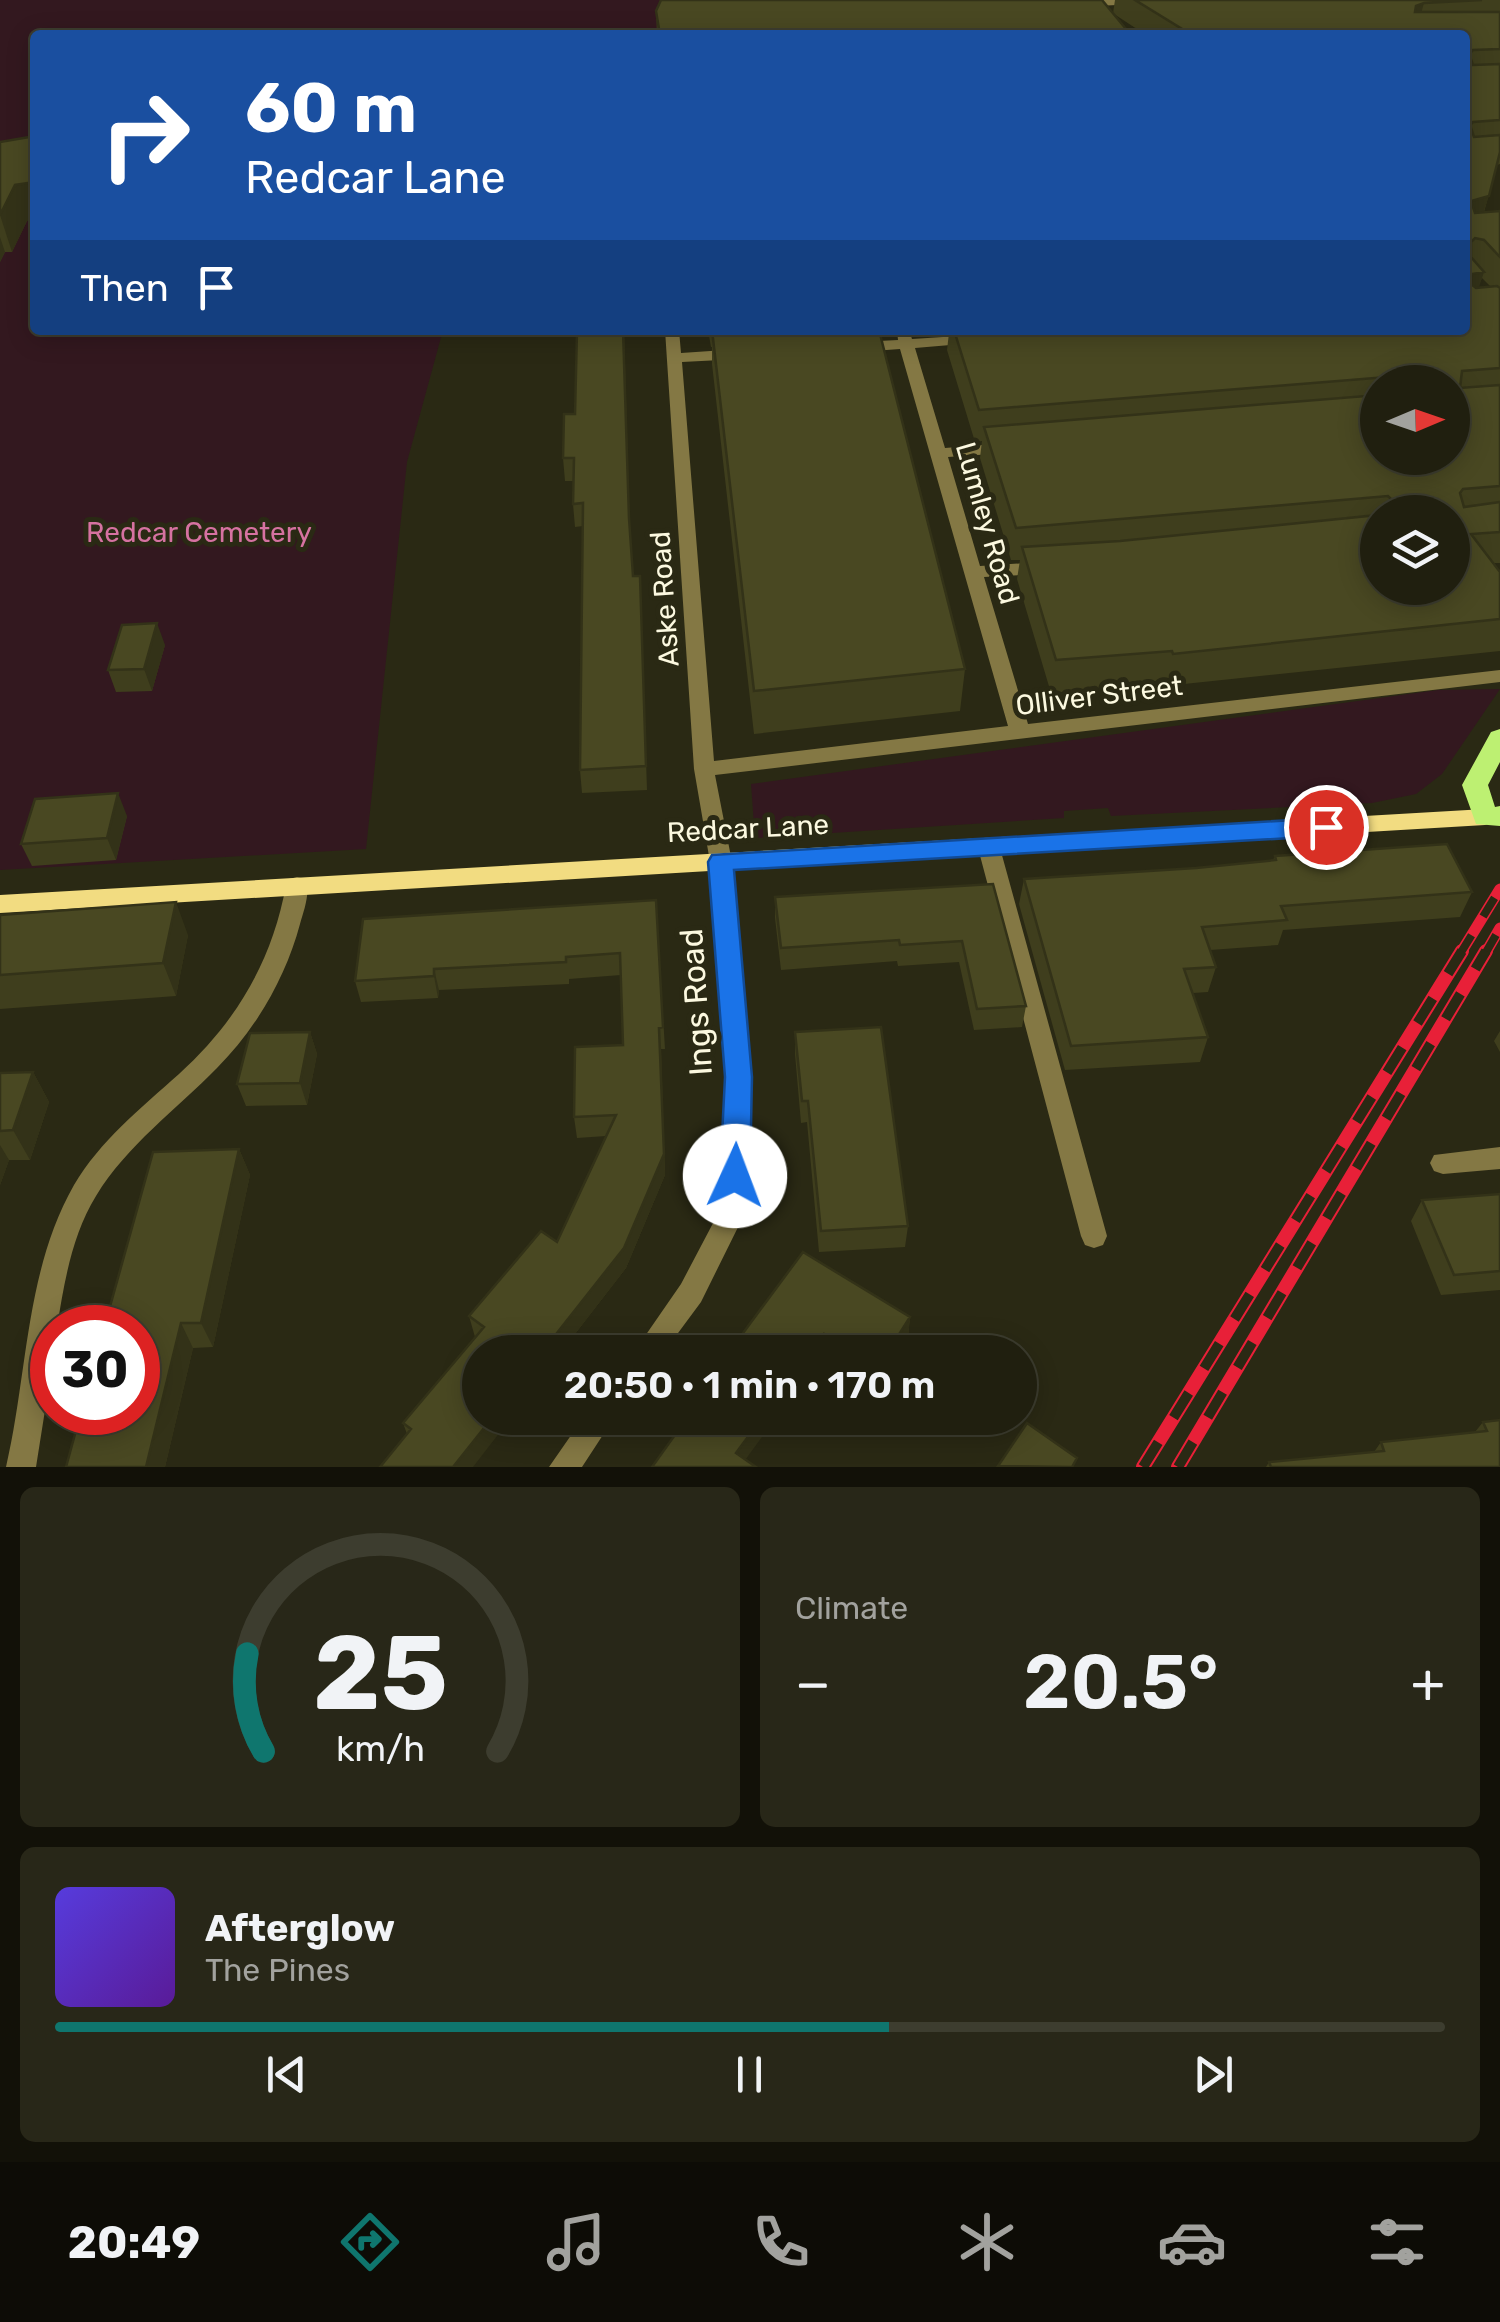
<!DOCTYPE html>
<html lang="en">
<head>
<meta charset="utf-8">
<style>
  body { margin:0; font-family:Rubik,sans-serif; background:#282718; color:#f1f3f6; height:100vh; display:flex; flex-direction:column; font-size:38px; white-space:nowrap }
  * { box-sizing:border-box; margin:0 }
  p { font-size:32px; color:#a2a29e }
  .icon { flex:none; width:55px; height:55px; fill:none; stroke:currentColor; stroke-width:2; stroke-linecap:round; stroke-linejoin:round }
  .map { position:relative; height:1467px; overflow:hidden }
  .details { display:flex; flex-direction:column; gap:20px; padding:20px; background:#121108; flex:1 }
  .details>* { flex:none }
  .hud { position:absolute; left:30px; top:30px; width:1440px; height:305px; border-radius:10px; box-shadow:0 5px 25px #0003,0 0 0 2px #3d3d2f; background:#1a4fa0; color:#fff; overflow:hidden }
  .needle { width:65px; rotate:88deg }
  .controls { position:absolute; left:1360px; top:365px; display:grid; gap:20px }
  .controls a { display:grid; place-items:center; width:110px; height:110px; border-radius:50%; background:#201f0f; box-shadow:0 5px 25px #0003,0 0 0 2px #3d3d2f; font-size:50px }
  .speed { position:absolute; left:30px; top:1305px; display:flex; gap:20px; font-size:50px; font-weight:700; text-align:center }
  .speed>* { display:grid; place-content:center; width:130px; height:130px; border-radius:50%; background:#201f0f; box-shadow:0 5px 25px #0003,0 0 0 2px #3d3d2f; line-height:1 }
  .speed .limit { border:15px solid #d22; background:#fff; color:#111 }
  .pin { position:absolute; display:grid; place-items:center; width:85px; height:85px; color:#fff; margin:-42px; border:5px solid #fff; border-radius:50%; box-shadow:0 2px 10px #0007 }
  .me { position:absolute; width:110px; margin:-55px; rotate:2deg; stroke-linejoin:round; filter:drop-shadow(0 0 8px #0008) }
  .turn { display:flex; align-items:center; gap:35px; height:210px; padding:0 50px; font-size:45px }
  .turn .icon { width:130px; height:130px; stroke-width:2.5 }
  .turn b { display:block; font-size:70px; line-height:85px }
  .then { display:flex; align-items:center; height:95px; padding:0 50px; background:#0003; gap:20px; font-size:38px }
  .big { font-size:75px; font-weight:600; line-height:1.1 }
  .details .card { flex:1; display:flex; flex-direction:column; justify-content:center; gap:15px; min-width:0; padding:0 35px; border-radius:15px; background:#282718 }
  .details .dial { align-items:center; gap:0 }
  .dial svg { height:260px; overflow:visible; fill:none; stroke:#3d3d2f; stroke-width:7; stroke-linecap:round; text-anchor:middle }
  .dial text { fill:#f1f3f6; stroke:none }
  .song { display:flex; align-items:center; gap:30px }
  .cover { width:120px; height:120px; border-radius:15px; background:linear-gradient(135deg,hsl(250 70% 55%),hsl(270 70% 35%)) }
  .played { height:10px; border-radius:5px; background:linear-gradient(90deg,#0f766e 60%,#3d3d2f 60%) }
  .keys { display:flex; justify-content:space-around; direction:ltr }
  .heat { display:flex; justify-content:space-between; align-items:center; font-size:55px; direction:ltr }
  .details .tiles { flex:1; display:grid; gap:20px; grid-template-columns:1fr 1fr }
  .card:last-child { grid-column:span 2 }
  .trip { position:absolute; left:462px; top:1335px; width:575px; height:100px; border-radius:50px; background:#201f0f; box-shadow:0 5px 25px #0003,0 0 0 2px #3d3d2f; font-weight:600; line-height:100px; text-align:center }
  .tabs { display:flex; height:160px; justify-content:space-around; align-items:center; background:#0d0c06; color:#a2a29e }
  .tabs .icon { width:70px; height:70px }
  .tabs .on { color:#0f766e }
  .tabs b { font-size:45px; color:#f1f3f6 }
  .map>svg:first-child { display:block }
  .green { fill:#33181f }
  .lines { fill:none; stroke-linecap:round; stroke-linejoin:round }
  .minor { fill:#847844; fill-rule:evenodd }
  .secondary { fill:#f2dc81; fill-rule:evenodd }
  .primary { fill:#bdf072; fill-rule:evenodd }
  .rail-far1-casing { stroke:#e82038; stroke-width:11 }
  .rail-casing { stroke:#e82038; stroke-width:14 }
  .rail-far1 { stroke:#2a2914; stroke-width:8; stroke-dasharray:22; stroke-linecap:butt }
  .rail { stroke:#2a2914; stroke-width:10; stroke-dasharray:29; stroke-linecap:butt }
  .wall { fill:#3f3e1d; fill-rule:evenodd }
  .shaded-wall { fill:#333218 }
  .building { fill:#494822; stroke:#333218; stroke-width:2.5 }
  .route { fill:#1a73e8; stroke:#114b97; stroke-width:2.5 }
  .labels { text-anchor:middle; stroke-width:10; stroke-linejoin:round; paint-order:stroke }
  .street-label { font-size:28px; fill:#fcf9e0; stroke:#2a2914 }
  .park-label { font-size:28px; fill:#d672a1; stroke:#2a2914 }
  .near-street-label { font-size:32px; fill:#fcf9e0; stroke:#2a2914 }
</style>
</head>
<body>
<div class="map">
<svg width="1500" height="1467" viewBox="0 0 1500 1467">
  <rect width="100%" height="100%" fill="#2a2914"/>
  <path class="green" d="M0 0H827L844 35H35V330H443L407 462 366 849 0 870Z
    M1500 689 1442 774 1416 794 1372 803 1111 816 1108 808 1064 811V818L755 838 751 784 1438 690Z"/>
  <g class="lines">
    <path class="minor" d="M1095 0H1164L1159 3 1096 6 1091 3Z
      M665 330H679L681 353 740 349 748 354 740 359 682 362 714 761 1008 726 900 349 859 352 851 347 859 342 898 340 897 330H909L912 339 974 335 981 339 974 343 915 348 945 448 1007 443 1015 448 1007 453 948 457 980 566 1042 562 1051 568 1042 574 984 577 1028 724 1500 670V682L715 775 732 862 750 1077 747 1209 701 1302 664 1352H634L681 1284 721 1208 726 1077 710 862 694 769Z
      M989 840 997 842 1000 848 1107 1236 1103 1245 1094 1248 1085 1245 1081 1236 978 848 981 842Z
      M297 877 305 879C311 892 304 910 300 924 286 977 256 1029 217 1068 176 1110 127 1145 96 1196 72 1235 64 1283 57 1328H52V1366L36 1467H6C28 1373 25 1271 74 1185 100 1141 141 1108 179 1074 236 1022 272 962 286 885L289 879Z
      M1500 1147V1169L1443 1174 1434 1171 1430 1163 1434 1155Z
      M583 1418H614L582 1467H549Z"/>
    <path class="secondary" d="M1485 809 1492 812 1496 817 1492 822 1485 825 0 913V895Z"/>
    <path class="primary" d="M1500 729V762L1488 785 1495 807 1500 806V826L1476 824 1462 785 1491 732Z"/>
    <defs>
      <path id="rail-far1" d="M1460 954 1500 889
        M1485 954 1500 928"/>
      <path id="rail" d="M1143 1467 1462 951
        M1178 1467 1486 951"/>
    </defs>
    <use href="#rail-far1" class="rail-far1-casing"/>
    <use href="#rail" class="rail-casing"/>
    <use href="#rail-far1" class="rail-far1"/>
    <use href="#rail" class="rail"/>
  </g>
  <path class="wall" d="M1115 0H1500V164L1497 165 1484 212 1500 211V563H1494L1500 572V651L1165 686 1164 683 1051 693 1017 579 1020 560H1011L980 458 982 441 975 442 947 350 949 333H942L941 330H1465V35H1146L1114 14 1131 35H657L656 11 1113 13ZM1482 278 1490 286 1478 287ZM1378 382H1452L1378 458ZM1378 512H1452L1378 588Z
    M35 136V220L27 221 12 252H5L0 262V142Z
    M624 330 630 534 633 576H640L647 790 582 793 580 770 583 526 575 527 573 504V481H565L563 458 575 414Z
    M708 330H879L965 669 960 711 754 734 712 364V347H711Z
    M165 645 152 691 116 692 108 670Z
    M127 816 116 860 32 866 21 844Z
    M1275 856 1472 892 1460 917 1283 930 1278 945 1210 950 1216 967 1208 992 1193 993 1208 1037 1200 1062 1065 1070 1019 904 1024 879 1196 868 1273 860Z
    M993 884 1026 1006 1022 1027 974 1030 959 962 898 966 897 961 781 970 775 918V897Z
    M656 900 665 1049H661L665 1175 626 1268 561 1352H480L407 1434 403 1423 475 1337 469 1316 557 1242 606 1136 577 1138 574 1117 623 1045 621 975 569 979V984L439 990 438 998 361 1002 355 981Z
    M0 915 188 935 176 996 0 1009Z
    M1500 1031V1052L1494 1041Z
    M310 1032 317 1054 307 1105 246 1106 237 1084Z
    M795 1032 908 1226 905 1247 819 1252 807 1122 801 1123 795 1054Z
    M33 1072 49 1102 30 1160H9L0 1185V1073Z
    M239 1149 250 1175 213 1347 193 1348 165 1467H66Z
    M1500 1194V1290L1441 1295 1411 1221 1422 1200Z
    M910 1317 908 1337 898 1352H729Z
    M1483 1422 1500 1467H1266L1269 1462 1374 1452 1381 1442 1475 1432Z"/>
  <path class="shaded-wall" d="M1424 3 1417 28 1409 32 1416 6Z
    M35 182V220L27 221 12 252 0 215 15 185Z
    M1489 196 1479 225 1471 201Z
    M0 237 5 252 0 262Z
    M1484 272 1474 302 1465 303 1472 274Z
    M157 623 165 645 152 691 144 669Z
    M118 793 127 816 116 860 107 838Z
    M176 902 188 935 176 996 163 963Z
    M434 969 439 990 438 998 434 976Z
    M659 1028 665 1175 626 1268 561 1352H542Z
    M310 1032 317 1054 307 1105 300 1083Z
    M33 1072 49 1102 30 1160 13 1130Z
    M0 1145 9 1160 0 1185Z
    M239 1149 250 1175 213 1347 201 1323Z
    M910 1317 908 1337 898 1352H888Z
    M181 1323 193 1348 165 1467H146Z
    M824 1334 823 1352H810Z
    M492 1418H511L473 1467H453Z
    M762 1418H776L740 1467 736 1453Z"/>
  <path class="building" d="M661 0H1102L1131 35H893L892 34 660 35 656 11Z
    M1135 0H1482L1424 3 1416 6 1415 12H1500V49L1473 50 1469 54 1473 65 1500 64V120L1473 122 1470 125 1474 137 1500 135V152L1489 196 1471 201 1475 213 1500 211V257L1484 240 1475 238 1471 242V257L1484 272 1472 274 1471 284 1476 288 1497 286 1500 288V368L1462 371 1460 388 1500 385V486L1463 489 1460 493 1464 507 1500 502V532L1471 534 1500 572V619L1173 654 1172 651 1056 660 1022 547 1120 541 1378 515V588H1452V512H1389L1392 500 1388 496 1016 528 984 427 1378 395V458H1452V382H1391L1387 377 979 410 954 330H1465V35H1192Z
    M35 136V182L15 185 0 215V142Z
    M577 330H623L629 518 633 576H640L646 766 580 770 583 503 573 504 574 458H563L564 414H575Z
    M712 330H879L965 669 754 691Z
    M157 623 144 669 108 670 122 625Z
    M118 793 107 838 21 844 35 799Z
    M1447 844 1472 892 1281 906 1287 920 1202 927 1216 967 1184 969 1208 1037 1071 1046 1024 879 1196 868 1276 860 1275 856Z
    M993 884 1026 1006 977 1009 962 941 900 945 899 940 781 948 775 897Z
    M656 900 663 1027 659 1028 664 1154 624 1248 542 1352H480V1418H492L453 1467H380L411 1429 403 1423 484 1327 469 1316 541 1231 557 1242 616 1115 574 1117 575 1047 623 1045 620 953 566 957V962L434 969V976L355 981 363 919Z
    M176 902 163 963 0 975V915Z
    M881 1027 908 1226 821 1231 808 1101H802L795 1032Z
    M310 1032 300 1083 237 1084 250 1033Z
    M33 1072 13 1130 0 1131V1073Z
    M239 1149 201 1323H181L146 1467H66L81 1412H138V1328H104L153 1152Z
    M1500 1194V1271L1454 1275 1422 1200Z
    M803 1252 910 1317 888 1352H854L824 1334 810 1352H729Z
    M687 1418H762L736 1453 756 1467H652Z
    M1500 1420V1467H1271L1269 1462 1384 1451 1381 1442 1487 1431 1483 1422Z
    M1027 1423 1077 1458 1072 1467 998 1466Z"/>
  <path class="route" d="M1326 818 1339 827 1326 836 734 870 752 1077 750 1176 745 1186 735 1189 725 1186 720 1176 725 1077 708 862 712 855Z"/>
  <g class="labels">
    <g class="street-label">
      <text transform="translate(988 523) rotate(74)" y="10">Lumley Road</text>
      <text transform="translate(664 599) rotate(-94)" y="10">Aske Road</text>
      <text transform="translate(1099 695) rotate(-7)" y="10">Olliver Street</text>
      <text transform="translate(748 828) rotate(-3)" y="10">Redcar Lane</text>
    </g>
    <g class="park-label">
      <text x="199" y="542">Redcar Cemetery</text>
    </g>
    <g class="near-street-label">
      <text transform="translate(696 1002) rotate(-94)" y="11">Ings Road</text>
    </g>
  </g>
</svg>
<div class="controls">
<a><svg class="needle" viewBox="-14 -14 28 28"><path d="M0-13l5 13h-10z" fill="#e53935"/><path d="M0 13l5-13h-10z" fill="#a2a29e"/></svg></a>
<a><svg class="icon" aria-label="layers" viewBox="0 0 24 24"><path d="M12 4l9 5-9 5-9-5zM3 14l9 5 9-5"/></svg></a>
</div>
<div class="speed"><div class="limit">30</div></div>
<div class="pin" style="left:1326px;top:827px;background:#d93025"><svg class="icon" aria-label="arrive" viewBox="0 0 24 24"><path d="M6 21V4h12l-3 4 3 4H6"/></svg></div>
<svg class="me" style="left:735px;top:1176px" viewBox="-20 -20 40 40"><circle r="19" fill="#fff"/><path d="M0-13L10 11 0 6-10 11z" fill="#1a73e8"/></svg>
<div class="trip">20:50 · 1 min · 170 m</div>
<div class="hud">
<div class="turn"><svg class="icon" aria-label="right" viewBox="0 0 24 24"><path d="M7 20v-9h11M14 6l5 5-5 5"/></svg><div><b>60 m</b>Redcar Lane</div></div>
<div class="then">Then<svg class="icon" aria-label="arrive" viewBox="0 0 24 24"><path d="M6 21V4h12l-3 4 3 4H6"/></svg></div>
</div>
</div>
<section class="details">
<div class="tiles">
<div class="card dial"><svg viewBox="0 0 100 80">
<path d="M14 69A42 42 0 1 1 86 69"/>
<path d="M14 69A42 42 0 0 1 9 39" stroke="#0f766e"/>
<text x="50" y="56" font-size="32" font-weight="700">25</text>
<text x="50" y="72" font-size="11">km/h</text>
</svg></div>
<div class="card"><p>Climate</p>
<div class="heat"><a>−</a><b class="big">20.5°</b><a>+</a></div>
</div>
<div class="card">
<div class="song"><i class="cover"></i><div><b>Afterglow</b><p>The Pines</p></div></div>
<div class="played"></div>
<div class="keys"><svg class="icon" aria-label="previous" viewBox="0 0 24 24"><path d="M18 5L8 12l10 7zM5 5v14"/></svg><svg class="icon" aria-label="pause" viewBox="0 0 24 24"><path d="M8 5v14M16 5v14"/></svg><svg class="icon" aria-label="next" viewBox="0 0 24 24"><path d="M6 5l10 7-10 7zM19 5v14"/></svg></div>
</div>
</div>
</section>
<nav class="tabs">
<b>20:49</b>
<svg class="icon on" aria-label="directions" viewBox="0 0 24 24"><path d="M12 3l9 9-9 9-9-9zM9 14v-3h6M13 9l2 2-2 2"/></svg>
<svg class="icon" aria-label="music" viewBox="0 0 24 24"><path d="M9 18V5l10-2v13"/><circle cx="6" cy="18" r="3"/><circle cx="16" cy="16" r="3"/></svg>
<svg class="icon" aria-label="phone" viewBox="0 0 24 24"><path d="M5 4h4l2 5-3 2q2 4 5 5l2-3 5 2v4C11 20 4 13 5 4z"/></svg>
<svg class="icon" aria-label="climate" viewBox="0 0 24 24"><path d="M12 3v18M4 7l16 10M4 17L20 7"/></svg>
<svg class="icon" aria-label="car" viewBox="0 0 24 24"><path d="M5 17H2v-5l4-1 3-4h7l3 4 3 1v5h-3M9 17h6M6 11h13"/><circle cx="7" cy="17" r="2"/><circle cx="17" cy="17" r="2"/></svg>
<svg class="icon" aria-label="filters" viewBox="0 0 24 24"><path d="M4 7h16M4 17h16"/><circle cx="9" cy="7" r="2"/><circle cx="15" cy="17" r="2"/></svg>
</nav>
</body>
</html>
